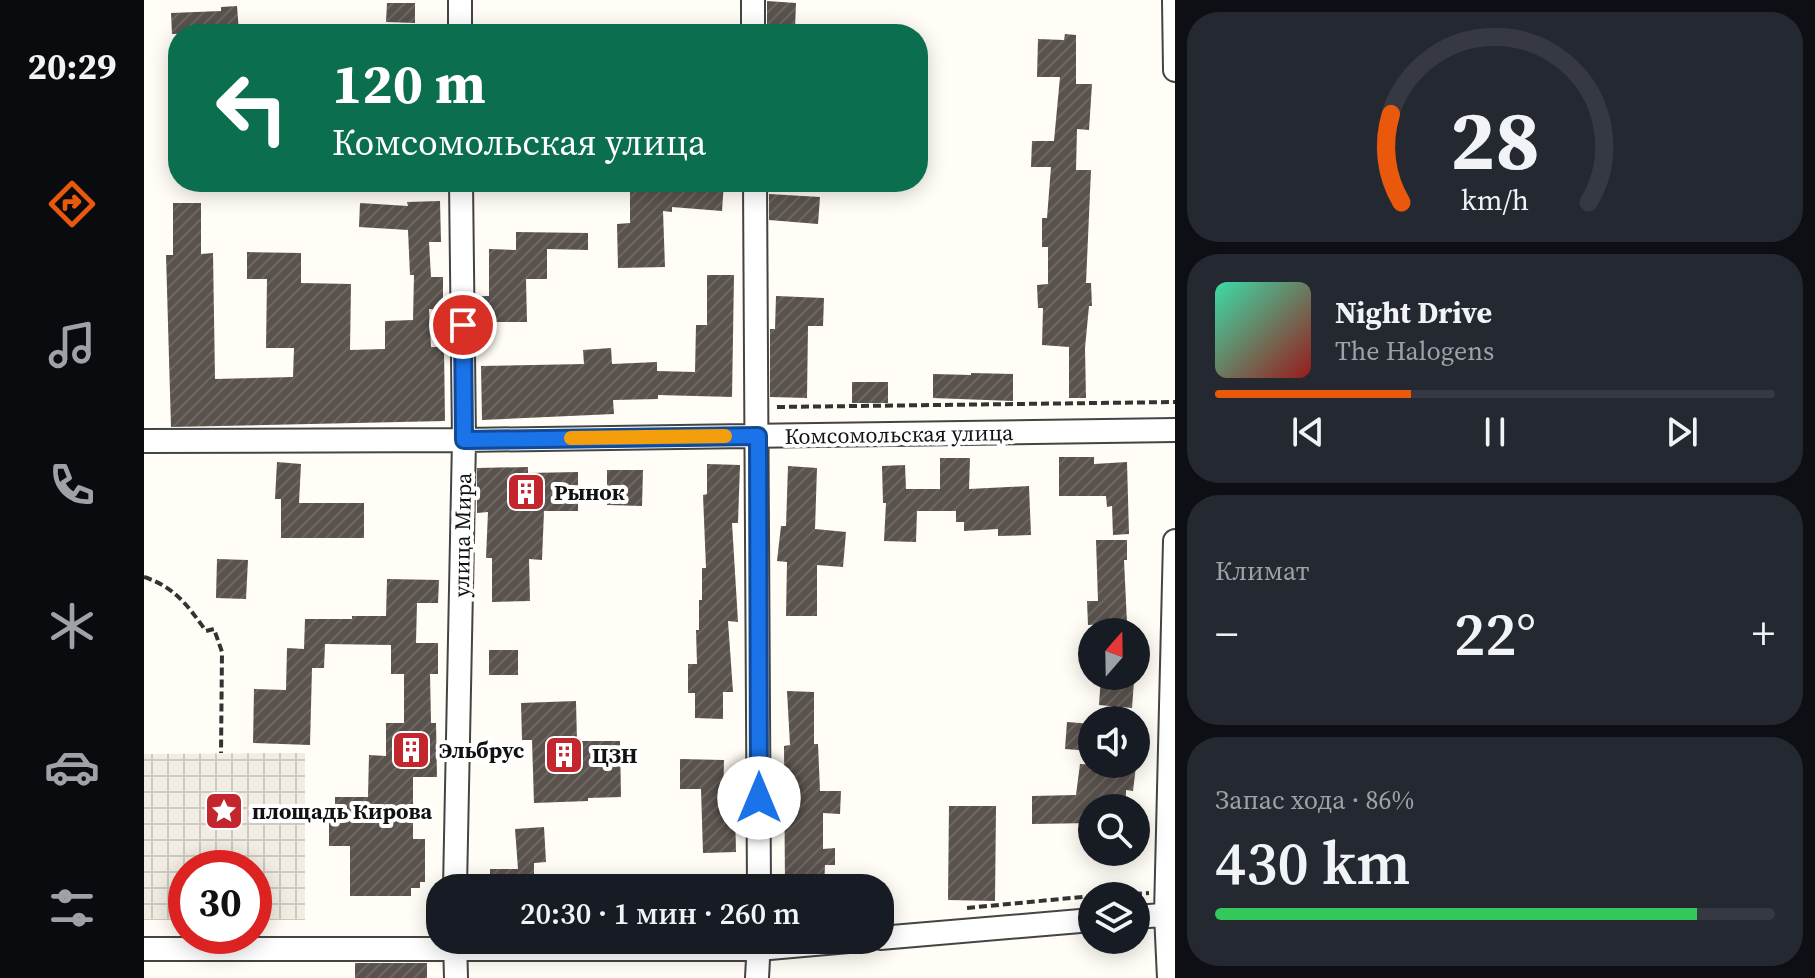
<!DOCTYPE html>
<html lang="ru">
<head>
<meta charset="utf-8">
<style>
  body { margin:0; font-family:"Source Serif 4",serif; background:#242831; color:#f1f3f6; height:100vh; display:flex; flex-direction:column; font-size:30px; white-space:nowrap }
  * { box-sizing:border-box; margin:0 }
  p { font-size:26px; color:#9ea1a6 }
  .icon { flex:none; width:44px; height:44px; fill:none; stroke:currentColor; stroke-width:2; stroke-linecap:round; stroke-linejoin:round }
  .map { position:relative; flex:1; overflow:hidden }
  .drawer { display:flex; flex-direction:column; gap:12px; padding:12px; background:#0d0f14; width:640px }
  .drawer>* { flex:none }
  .banner { position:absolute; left:24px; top:24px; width:760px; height:168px; border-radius:32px; box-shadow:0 4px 20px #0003; background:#0b6e4f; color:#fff; overflow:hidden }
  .needle { width:52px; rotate:20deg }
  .buttons { position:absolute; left:934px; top:618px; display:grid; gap:16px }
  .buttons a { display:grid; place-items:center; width:72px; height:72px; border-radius:50%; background:#171b24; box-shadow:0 4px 20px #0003; font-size:40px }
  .speed { position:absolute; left:24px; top:850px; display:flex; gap:16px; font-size:40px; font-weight:700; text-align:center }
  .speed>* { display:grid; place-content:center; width:104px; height:104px; border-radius:50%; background:#171b24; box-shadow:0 4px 20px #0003; line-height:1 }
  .speed .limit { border:12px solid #d22; background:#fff; color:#111 }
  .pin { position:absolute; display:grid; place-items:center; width:68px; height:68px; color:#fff; margin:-34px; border:4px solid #fff; border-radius:50%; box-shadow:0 2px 8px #0007 }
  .me { position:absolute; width:88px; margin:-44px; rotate:0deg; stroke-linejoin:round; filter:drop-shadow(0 0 6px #0008) }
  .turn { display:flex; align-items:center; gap:28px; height:168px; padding:0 32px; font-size:36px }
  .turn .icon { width:104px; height:104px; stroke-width:2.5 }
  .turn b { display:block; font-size:56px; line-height:68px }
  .big { font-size:60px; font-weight:600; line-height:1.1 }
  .drawer .widget { flex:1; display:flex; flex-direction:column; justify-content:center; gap:12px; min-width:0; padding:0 28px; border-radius:32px; background:#242831 }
  .drawer .dial { align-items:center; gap:0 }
  .dial svg { height:208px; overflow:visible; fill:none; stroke:#363941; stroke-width:7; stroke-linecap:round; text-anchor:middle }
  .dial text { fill:#f1f3f6; stroke:none }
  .song { display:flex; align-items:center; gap:24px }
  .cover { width:96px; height:96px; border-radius:12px; background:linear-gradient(135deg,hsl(160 70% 55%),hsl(0 70% 35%)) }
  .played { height:8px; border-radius:4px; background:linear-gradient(90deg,#ea580c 35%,#363941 35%) }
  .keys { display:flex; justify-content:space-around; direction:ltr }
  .heat { display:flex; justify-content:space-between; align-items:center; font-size:44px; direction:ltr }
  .charge { height:12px; border-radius:6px; background:linear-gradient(90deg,#34c759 86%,#363941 0) }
  .trip { position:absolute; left:282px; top:874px; width:468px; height:80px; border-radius:32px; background:#171b24; box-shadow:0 4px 20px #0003; font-weight:600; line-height:80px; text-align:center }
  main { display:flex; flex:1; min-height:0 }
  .tabs { display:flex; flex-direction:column; width:144px; justify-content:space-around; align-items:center; background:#090b0e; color:#9ea1a6 }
  .tabs .icon { width:56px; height:56px }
  .tabs .active { color:#ea580c }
  .tabs b { font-size:36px; color:#f1f3f6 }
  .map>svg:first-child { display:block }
  .plaza { fill:url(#plaza-grid) }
  .building { fill:url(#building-hatch) }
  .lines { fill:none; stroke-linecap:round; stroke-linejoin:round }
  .minor-casing { stroke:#444; stroke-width:26 }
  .path { stroke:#333; stroke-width:4; stroke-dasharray:8 4; stroke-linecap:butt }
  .minor { stroke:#fff; stroke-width:22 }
  .route-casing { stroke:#114b97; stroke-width:20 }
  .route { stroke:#1a73e8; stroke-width:14 }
  .slow { stroke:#f59e0b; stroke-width:14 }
  .labels { text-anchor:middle; stroke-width:8; stroke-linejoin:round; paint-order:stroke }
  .street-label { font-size:22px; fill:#111; stroke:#fff }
  .poi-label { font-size:22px; font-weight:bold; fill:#111; stroke:#fff; text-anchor:start }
</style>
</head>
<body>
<main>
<nav class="tabs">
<b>20:29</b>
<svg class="icon active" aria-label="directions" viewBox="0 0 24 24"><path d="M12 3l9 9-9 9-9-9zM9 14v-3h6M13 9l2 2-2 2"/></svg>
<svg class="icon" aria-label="music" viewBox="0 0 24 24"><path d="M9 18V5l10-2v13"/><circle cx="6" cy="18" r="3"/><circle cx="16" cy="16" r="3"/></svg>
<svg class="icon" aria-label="phone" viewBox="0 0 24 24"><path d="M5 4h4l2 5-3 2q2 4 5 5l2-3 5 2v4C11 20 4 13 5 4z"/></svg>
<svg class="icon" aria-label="climate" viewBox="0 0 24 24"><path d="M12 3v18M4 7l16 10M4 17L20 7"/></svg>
<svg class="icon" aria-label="car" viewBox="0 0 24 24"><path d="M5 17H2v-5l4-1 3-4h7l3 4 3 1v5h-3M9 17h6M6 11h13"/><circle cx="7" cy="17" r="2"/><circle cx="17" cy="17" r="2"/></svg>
<svg class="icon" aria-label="filters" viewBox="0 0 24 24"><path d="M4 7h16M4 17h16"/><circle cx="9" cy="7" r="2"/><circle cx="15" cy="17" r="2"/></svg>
</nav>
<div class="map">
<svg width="1031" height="978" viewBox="0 0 1031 978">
  <defs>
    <pattern id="plaza-grid" width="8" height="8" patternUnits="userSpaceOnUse" patternTransform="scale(2)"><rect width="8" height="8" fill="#f1ede2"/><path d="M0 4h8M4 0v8" fill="none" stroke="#cecac1"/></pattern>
    <pattern id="building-hatch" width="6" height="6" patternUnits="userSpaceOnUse" patternTransform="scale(2)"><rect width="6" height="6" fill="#5a524d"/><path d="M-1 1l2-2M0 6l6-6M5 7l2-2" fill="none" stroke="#6d6662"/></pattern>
  </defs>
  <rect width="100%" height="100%" fill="#fffdf5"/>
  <path class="plaza" d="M161 753V920H110V868H42V920H0V754Z"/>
  <path class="building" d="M623 1 652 3 651 29 623 28Z
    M243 3H271V23L242 22Z
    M93 6 95 32 28 34 27 13 77 11V7Z
    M921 34 932 35V84H948L945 130 933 129 932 170H947L942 283H947L948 306H945L941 348 942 398H925V347L898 345 899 308H894L893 285 904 284V247H898V218H903L907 167H887L888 141H910L916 77H893L894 39 920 40Z
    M533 182H580L578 211 528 207V212L519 211 521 267 474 268 473 224 486 223V183Z
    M625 194 676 197 674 224 625 220Z
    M296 201 297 242H285L287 277H299V310L285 309 287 347H300L301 421 27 427 22 255H29V203H57V254L69 253 71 379 149 377 150 348H122L123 279H103V252L157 253V283L207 284 206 350 241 349V321L269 320 270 275H266L264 230 215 227 216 203 264 206 263 202Z
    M372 232 444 233V250L403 249V279H382L383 322H338V296H345V249L372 250Z
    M563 275H590L588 397 514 395V399L469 400 470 414 338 420 337 366 440 364 439 350 467 348 468 364 513 362V371L551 372 552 325H563Z
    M632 296 680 298 679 326H664L663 398 626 397V329H631Z
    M827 373 869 374V401L789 398V374L827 375Z
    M708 382H744V403H708Z
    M915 457H950V464L983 462 985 534 969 535 968 506 963 507 962 496H915Z
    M796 458H826L825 489 885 486 887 535 854 536V529L820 531V522H812V511H773L772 542 740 541 742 503H739L738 466 761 465 762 489H796Z
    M133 462 157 464 155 503H220V538H137V499H131Z
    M563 464 596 465 594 523H588L594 622 584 621 589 692H579V719L551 718V693H544V664H553L552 630H555V600H558V568H562L559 495 563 494Z
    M644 466 673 468 671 529 702 532 699 567 673 565V616H642L643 562 633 561 637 526H642Z
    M384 467V473L434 472V511H400L398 560 385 559 386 601 348 602V558H342L344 512 333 513V468Z
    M463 470H499L498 506 463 505Z
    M952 540H983V560H980L983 623 944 625 943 601H954Z
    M73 559 104 560 102 599 72 598Z
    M243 579 295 580 294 603H273L272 643H294V674H286L287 723H292L293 777H269V839H281V882H276V888H267V896H206V846H185V814H191V797H224L225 755 242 756V723H260V674H247V645L181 644 180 668H168L166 745 109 743 110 689 142 690 143 648 160 649 161 619H208V616H242Z
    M345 650H374V675H345Z
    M957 676H986V680L990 681 988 708 955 705Z
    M643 691 670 692V744H674L676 791H697L696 814 679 813V849L691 848V865H681L680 888H641L640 746 646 745Z
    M432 701 433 741H476L477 797 444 798V801L390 803 388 740H378L377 703Z
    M923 722 948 724V751L921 749Z
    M536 759 580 760 579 808 591 807 592 852 559 853 557 789H536Z
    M936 764 992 766 989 791 982 790V808H948V823L888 824V796L932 795Z
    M805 806H852L851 901 804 900Z
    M400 827 402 862 390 863V888H346V869H374L371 829Z
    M211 963H283V978H211Z"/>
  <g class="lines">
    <defs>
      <path id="minor" d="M316 0V34
        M609 0V34
        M1030 0 1031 70
        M611 182 615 888
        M0 441 320 440 1031 430
        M311 888 320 440 317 182
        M992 917 1031 914
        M736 938 948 920
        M311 940 312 978
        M0 949H615L716 940
        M613 978 615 940
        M1025 978 1022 914 1031 541"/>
    </defs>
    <use href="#minor" class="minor-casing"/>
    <path class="path" d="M633 407 1031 402
      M0 577C31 587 44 606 62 631L70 629 78 652 77 753
      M954 896 1005 893
      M823 908 948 896"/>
    <use href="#minor" class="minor"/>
  </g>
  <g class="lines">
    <defs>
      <path id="route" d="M319 325 320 440 614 436 615 798"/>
    </defs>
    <use href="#route" class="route-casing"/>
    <use href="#route" class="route"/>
    <path class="slow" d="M427 438 581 436"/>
  </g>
  <defs>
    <symbol id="building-square" viewBox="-11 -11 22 22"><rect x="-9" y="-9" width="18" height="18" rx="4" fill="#c4262e" stroke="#fff"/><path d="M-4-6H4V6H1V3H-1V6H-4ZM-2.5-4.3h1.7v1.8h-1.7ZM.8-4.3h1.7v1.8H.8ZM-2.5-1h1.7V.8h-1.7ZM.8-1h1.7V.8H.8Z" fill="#fff"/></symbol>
    <symbol id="sight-square" viewBox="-11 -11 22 22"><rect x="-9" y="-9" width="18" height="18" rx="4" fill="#c4262e" stroke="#fff"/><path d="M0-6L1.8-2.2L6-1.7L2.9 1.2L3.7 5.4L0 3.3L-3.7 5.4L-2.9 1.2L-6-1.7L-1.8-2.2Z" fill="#fff"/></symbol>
  </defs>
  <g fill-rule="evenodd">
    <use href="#building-square" x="360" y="470" width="44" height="44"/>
    <use href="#building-square" x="245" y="728" width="44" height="44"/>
    <use href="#building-square" x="398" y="733" width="44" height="44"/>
    <use href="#sight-square" x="58" y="789" width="44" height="44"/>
  </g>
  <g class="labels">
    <g class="street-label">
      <text transform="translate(755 434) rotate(-1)" y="8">Комсомольская улица</text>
      <text transform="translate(318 535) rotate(-89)" y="8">улица Мира</text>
    </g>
    <g class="poi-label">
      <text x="410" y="500">Рынок</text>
      <text x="295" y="758">Эльбрус</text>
      <text x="448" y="763">ЦЗН</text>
      <text x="108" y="819">площадь Кирова</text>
    </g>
  </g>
</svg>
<div class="buttons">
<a><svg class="needle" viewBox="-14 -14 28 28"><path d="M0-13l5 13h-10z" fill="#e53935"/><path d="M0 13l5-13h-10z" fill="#9ea1a6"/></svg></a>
<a><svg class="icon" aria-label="sound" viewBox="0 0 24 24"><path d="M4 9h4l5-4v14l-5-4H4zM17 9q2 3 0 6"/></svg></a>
<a><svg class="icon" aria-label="search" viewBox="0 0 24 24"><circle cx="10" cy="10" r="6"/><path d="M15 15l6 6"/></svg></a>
<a><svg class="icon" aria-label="layers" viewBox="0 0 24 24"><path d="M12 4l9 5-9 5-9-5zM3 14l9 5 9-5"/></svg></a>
</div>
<div class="speed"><div class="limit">30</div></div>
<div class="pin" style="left:319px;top:325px;background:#d93025"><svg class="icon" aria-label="arrive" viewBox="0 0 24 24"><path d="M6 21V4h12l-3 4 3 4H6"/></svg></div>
<svg class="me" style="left:615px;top:798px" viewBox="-20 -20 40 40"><circle r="19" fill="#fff"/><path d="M0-13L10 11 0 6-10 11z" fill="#1a73e8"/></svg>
<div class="trip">20:30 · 1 мин · 260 m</div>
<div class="banner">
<div class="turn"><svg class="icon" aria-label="left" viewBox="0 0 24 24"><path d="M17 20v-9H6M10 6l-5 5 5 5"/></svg><div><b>120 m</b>Комсомольская улица</div></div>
</div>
</div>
<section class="drawer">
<div class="widget dial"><svg viewBox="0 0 100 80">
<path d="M14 69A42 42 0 1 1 86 69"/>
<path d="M14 69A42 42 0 0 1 10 35" stroke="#ea580c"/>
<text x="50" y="56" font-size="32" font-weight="700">28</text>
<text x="50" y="72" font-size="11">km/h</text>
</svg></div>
<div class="widget">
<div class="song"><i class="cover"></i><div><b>Night Drive</b><p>The Halogens</p></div></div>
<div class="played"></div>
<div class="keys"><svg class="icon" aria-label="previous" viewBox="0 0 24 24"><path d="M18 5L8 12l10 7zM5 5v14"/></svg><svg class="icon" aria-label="pause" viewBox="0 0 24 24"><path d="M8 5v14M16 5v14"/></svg><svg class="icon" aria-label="next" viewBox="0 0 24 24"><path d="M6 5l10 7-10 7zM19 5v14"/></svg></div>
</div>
<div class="widget"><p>Климат</p>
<div class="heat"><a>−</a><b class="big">22°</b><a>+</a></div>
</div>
<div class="widget"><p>Запас хода · 86%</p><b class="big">430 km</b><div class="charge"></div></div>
</section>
</main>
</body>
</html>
